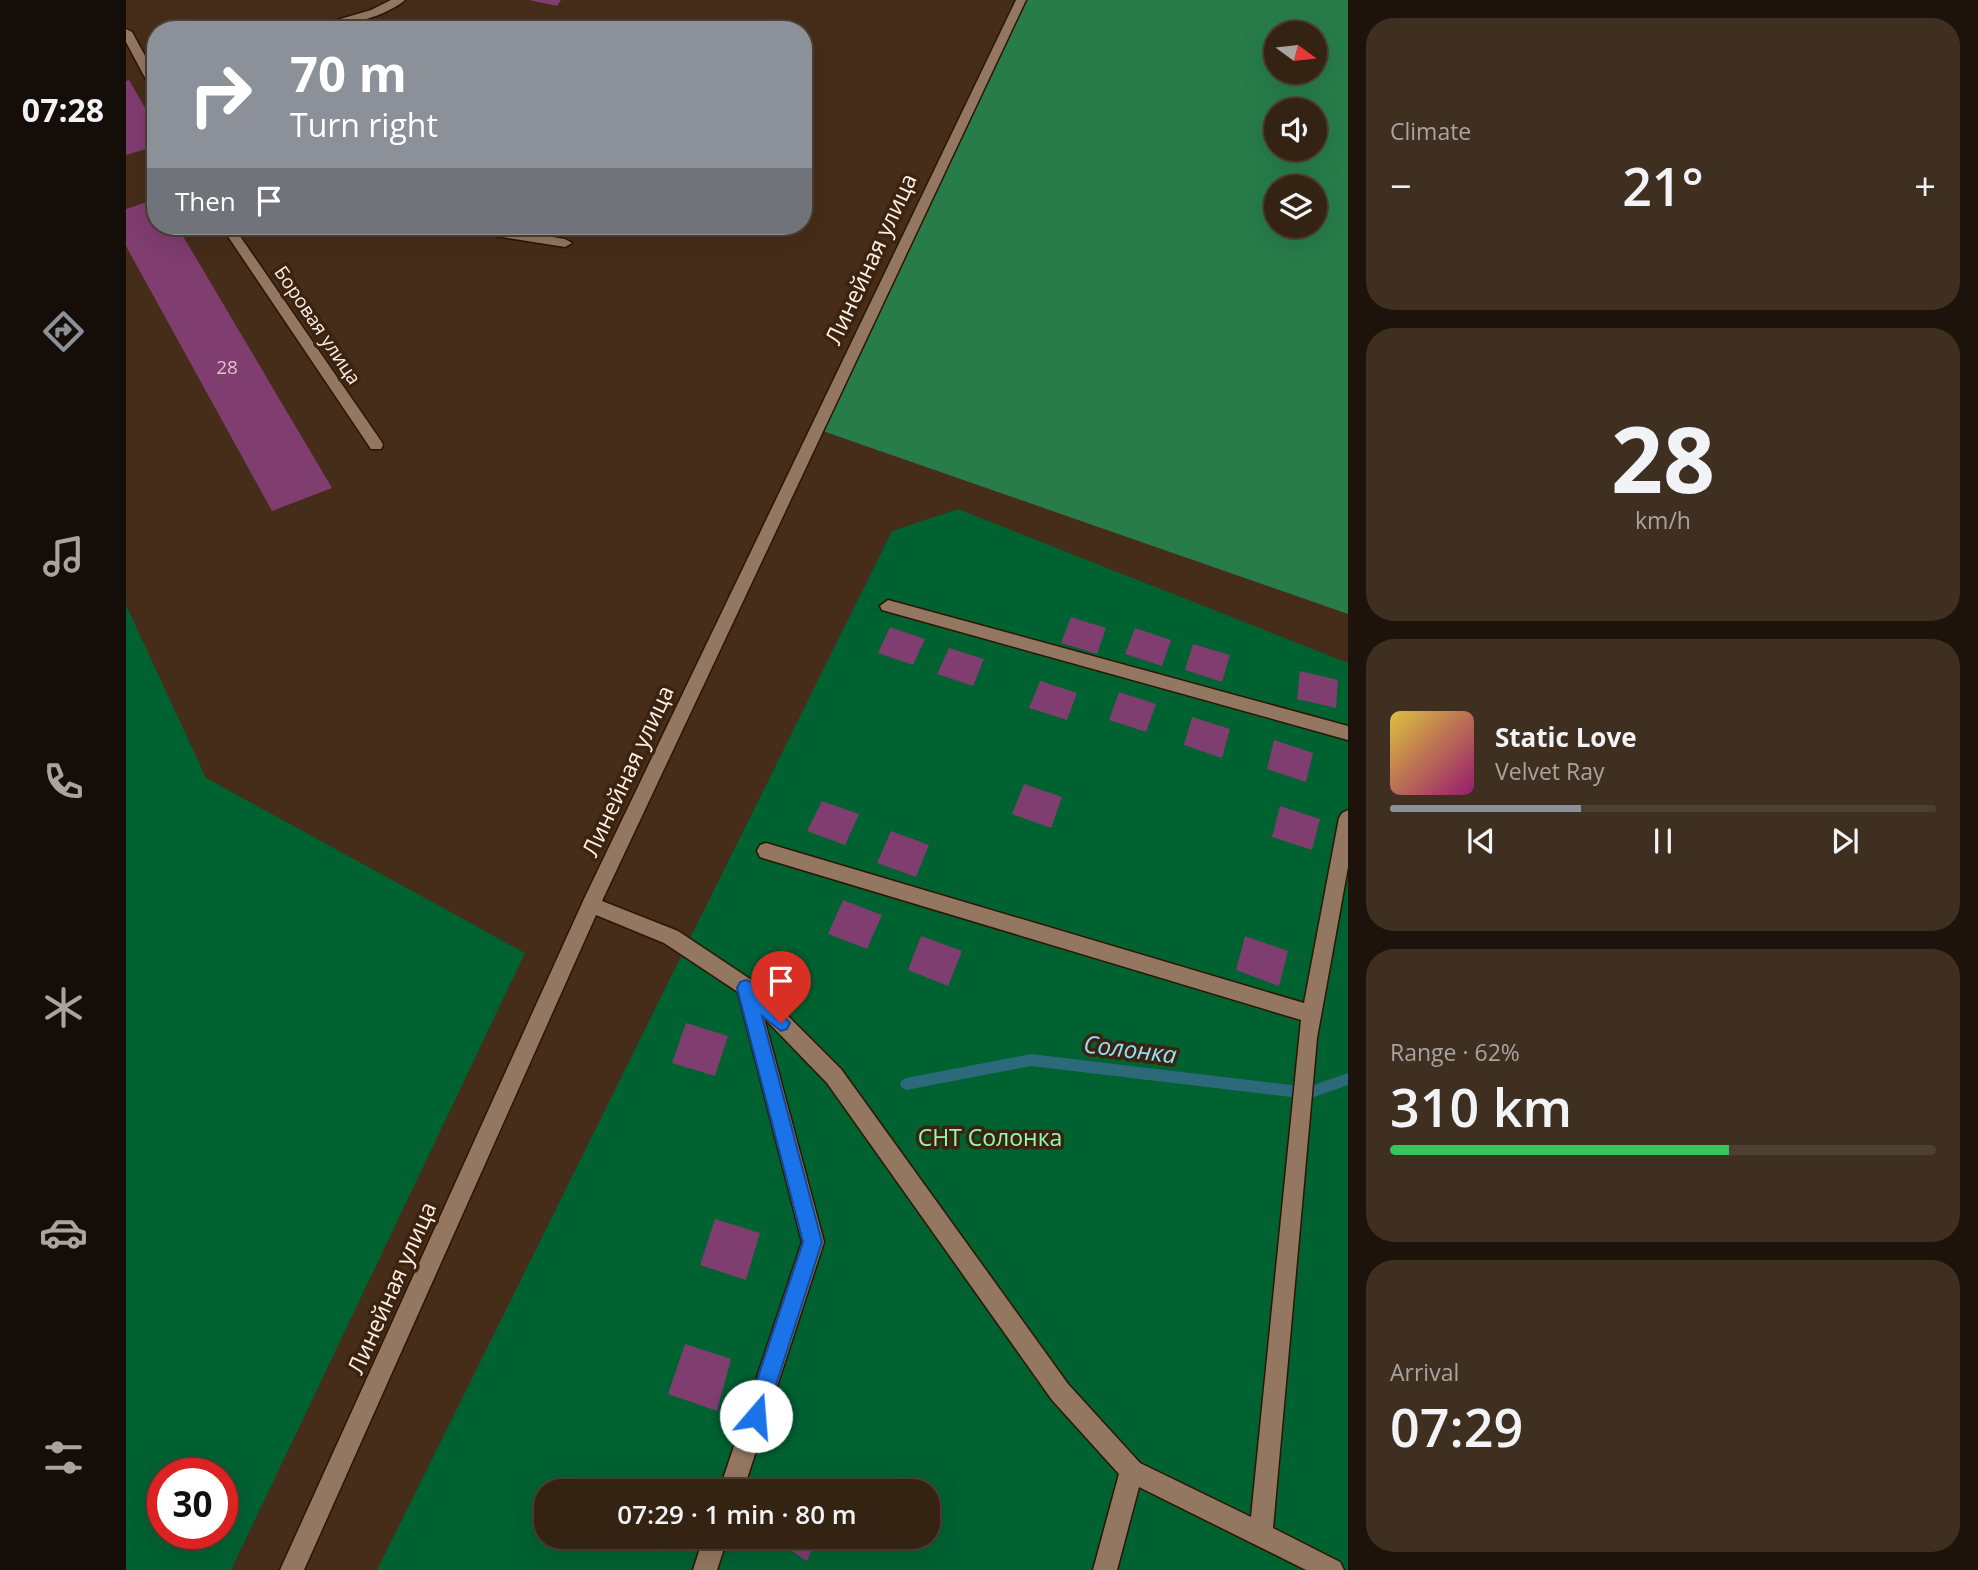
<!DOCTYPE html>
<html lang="en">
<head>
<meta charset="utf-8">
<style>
  body { margin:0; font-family:"Open Sans",sans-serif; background:#3f2f21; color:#f1f3f6; height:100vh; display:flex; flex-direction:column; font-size:26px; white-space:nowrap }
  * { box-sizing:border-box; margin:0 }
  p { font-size:23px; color:#a9a4a0 }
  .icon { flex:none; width:38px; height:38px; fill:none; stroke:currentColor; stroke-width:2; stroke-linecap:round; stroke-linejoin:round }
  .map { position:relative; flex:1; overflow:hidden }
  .sheet { display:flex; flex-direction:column; gap:18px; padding:18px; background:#1d130a; width:630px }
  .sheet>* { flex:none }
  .guide { position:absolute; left:21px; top:21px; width:665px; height:214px; border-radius:28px; box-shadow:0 7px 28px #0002,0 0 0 2px #4e3f33; background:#8c9099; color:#fff; overflow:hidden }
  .needle { width:46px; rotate:105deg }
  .tools { position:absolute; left:1138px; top:21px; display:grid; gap:14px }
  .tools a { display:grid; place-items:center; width:63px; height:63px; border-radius:50%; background:#342213; box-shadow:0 7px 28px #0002,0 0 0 2px #4e3f33; font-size:35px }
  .speed { position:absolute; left:21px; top:1458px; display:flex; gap:14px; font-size:35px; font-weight:700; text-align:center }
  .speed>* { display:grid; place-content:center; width:91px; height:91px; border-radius:50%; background:#342213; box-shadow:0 7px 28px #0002,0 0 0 2px #4e3f33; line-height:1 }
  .speed .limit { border:10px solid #d22; background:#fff; color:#111 }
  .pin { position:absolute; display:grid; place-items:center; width:60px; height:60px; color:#fff; margin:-72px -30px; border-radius:50% 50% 50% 0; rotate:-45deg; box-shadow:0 0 7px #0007 }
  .pin .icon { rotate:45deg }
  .me { position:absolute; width:77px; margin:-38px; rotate:18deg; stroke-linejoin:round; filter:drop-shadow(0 0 5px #0008) }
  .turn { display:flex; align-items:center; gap:24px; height:147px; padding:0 28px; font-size:32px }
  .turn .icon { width:91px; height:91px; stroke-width:2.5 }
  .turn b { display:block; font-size:49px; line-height:60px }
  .then { display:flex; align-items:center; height:66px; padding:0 28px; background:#0003; gap:14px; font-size:26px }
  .big { font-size:52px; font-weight:600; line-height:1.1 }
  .sheet .tile { flex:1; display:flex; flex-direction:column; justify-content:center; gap:10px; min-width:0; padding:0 24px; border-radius:28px; background:#3f2f21 }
  .sheet .dial { align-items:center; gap:0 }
  .dial b { font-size:91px; line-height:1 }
  .song { display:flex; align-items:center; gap:21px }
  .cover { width:84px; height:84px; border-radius:10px; background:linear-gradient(135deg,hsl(50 70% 55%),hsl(320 70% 35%)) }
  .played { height:7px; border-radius:4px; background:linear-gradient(90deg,#8c9099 35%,#4e3f33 35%) }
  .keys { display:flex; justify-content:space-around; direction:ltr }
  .heat { display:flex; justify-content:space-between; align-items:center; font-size:38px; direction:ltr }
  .charge { height:10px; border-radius:5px; background:linear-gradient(90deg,#34c759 62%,#4e3f33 0) }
  .trip { position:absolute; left:408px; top:1479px; width:406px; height:70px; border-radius:28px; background:#342213; box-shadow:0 7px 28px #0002,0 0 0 2px #4e3f33; font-weight:600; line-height:70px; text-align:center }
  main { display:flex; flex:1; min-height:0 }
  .tab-bar { display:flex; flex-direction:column; width:126px; justify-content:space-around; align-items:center; background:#150e08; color:#a9a4a0 }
  .tab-bar .icon { width:49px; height:49px }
  .tab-bar .selected { color:#8c9099 }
  .tab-bar b { font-size:32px; color:#f1f3f6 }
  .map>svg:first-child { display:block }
  .green { fill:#006131; fill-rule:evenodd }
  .forest { fill:#277c4a; fill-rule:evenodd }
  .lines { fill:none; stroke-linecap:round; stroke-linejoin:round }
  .stream { fill:#2c697b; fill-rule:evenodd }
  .building { fill:#803d70 }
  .service-casing { stroke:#2c1502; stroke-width:3 }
  .minor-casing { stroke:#2c1502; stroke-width:3 }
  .service { fill:#947761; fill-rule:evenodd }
  .minor { fill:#947761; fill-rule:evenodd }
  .route { fill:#1a73e8; stroke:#114b97; stroke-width:2 }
  .labels { text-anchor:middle; stroke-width:7; stroke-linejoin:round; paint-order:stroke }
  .far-street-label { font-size:19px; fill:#fdefe6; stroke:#3b230f }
  .number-label { font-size:19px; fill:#dec2c8 }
  .street-label { font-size:23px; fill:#fdefe6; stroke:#3b230f }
  .park-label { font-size:23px; fill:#8ffcb3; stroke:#3b230f }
  .water-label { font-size:24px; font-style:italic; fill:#91e1fc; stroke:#3b230f }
</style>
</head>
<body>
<main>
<nav class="tab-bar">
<b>07:28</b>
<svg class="icon selected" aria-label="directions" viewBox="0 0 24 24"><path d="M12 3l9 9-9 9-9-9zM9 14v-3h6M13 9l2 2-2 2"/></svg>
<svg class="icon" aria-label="music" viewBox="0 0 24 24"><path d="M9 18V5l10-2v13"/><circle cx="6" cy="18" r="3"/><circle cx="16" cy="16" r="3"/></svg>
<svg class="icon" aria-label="phone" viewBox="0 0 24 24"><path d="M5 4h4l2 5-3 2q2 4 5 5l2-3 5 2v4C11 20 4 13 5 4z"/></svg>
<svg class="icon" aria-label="climate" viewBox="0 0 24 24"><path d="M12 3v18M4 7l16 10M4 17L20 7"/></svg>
<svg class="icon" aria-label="car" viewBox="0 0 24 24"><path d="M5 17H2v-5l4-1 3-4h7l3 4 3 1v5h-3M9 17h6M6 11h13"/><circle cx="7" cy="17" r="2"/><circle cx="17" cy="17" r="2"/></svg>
<svg class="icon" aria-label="filters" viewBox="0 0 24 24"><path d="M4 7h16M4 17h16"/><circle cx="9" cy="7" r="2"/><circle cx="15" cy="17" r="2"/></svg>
</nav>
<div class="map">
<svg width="1222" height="1570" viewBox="0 0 1222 1570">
  <rect width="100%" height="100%" fill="#462d19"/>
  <path class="green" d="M832 509 1222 663V1570H251L766 531ZM420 1491H802V1536H420Z
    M0 605 80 778 399 953 105 1570H0ZM37 1474H96V1533H37Z"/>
  <path class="forest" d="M895 0H1222V614L691 429ZM1150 33H1188V72H1150ZM1150 110H1188V149H1150ZM1150 187H1188V226H1150Z"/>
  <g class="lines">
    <path class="stream" d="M905 1054 1182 1087 1222 1073V1085L1182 1099 905 1066 780 1090 776 1088 774 1084 776 1080 780 1078Z"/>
  </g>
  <path class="building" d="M403 0H435L431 6Z
    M107 19 121 23 113 30H93Z
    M3 80 30 127V146L0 155V81Z
    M30 199V226H51L206 488 146 511 0 246V209Z
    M945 617 980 628 971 654 935 643Z
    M764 627 799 639 787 665 752 653Z
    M1009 628 1045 640 1036 666 999 654Z
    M1067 644 1104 655 1096 682 1059 670Z
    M823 648 858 659 847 686 811 674Z
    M1174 671 1212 680 1210 708 1171 699Z
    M914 681 951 693 941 720 903 708Z
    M993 692 1030 704 1020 732 983 720Z
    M1066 717 1104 729 1096 758 1058 745Z
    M1148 740 1187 753 1180 782 1141 769Z
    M898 784 936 797 925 828 886 814Z
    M696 801 733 814 719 845 681 831Z
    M1154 806 1194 819 1186 850 1146 837Z
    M765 831 803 845 790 877 751 863Z
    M717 900 756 915 741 949 702 934Z
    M795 936 836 951 822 986 782 970Z
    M1119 936 1162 951 1153 986 1110 970Z
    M560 1023 602 1036 589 1076 546 1063Z
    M589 1219 634 1233 620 1280 574 1265Z
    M559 1344 605 1359 591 1411 542 1394Z
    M505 1478 541 1491H500Z
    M659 1479 677 1491H653Z
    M495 1536H542L537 1552Z
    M643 1536H692L681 1561Z"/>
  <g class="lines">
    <defs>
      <path id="service" d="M0 29 6 32 30 76V90L24 87 0 42Z
        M326 226H356L439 239 446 243 439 247 332 230Z"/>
      <path id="minor" d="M265 0H279C257 19 205 30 177 30L245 10Z
        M890 0H900L476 901 552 931 627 981 715 1069 942 1384 1014 1463 1125 1517 1175 1020 640 859 634 857 631 851 634 845 640 843 1178 1003 1213 818 1216 813 1222 810V867L1191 1038 1147 1528 1214 1562 1218 1570H1180L1013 1487 991 1570H967L993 1474 926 1400 701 1083 638 1018 698 1242 617 1491H593L676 1242 612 992 538 943 470 915 178 1570H154L458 899Z
        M95 226H107L255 441 257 445 255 449H245Z
        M762 600 1222 726V740L756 610 754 606Z
        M578 1536H602L591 1570H567Z"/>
    </defs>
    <use href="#service" class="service-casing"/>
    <use href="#minor" class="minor-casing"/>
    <use href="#service" class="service"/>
    <use href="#minor" class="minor"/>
  </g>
  <path class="route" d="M620 980 626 982 664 1023 661 1029 655 1031 636 1016 696 1242 640 1416 637 1424 630 1427 622 1424 619 1416 677 1242 611 988 614 982Z"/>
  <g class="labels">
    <g class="far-street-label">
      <text transform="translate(192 325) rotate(56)" y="7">Боровая улица</text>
    </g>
    <g class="number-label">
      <text x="101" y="374">28</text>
    </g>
    <g class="street-label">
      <text transform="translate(745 259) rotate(-65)" y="8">Линейная улица</text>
      <text transform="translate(502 771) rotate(-65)" y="8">Линейная улица</text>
      <text transform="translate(266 1288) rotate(-66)" y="8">Линейная улица</text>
    </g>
    <g class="park-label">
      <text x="864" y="1146">СНТ Солонка</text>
    </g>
    <g class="water-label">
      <text transform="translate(1004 1050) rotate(7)" y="8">Солонка</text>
    </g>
  </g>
</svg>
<div class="tools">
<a><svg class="needle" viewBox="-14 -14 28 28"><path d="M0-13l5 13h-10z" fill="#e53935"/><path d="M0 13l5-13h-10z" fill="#a9a4a0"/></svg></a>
<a><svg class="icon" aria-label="sound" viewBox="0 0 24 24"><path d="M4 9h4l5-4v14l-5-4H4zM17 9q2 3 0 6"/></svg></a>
<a><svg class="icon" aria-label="layers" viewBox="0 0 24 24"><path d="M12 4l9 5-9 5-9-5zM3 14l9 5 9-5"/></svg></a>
</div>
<div class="speed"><div class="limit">30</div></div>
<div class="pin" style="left:655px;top:1023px;background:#d93025"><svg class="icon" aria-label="arrive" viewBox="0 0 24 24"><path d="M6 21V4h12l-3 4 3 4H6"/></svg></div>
<svg class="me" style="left:630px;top:1416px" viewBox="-20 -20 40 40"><circle r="19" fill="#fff"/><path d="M0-13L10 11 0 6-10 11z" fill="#1a73e8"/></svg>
<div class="trip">07:29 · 1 min · 80 m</div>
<div class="guide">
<div class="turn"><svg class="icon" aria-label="right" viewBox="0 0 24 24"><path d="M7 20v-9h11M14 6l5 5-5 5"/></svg><div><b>70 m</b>Turn right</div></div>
<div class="then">Then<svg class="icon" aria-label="arrive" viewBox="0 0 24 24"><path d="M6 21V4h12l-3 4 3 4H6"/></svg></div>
</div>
</div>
<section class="sheet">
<div class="tile"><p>Climate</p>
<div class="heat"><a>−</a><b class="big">21°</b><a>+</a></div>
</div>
<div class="tile dial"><b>28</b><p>km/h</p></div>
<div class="tile">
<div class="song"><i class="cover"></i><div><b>Static Love</b><p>Velvet Ray</p></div></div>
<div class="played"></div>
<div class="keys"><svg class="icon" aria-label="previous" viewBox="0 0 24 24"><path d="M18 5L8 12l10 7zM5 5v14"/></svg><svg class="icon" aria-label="pause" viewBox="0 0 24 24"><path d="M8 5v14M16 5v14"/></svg><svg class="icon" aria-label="next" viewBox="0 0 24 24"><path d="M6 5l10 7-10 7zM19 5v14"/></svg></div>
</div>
<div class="tile"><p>Range · 62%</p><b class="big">310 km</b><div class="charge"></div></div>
<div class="tile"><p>Arrival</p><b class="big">07:29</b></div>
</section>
</main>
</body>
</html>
